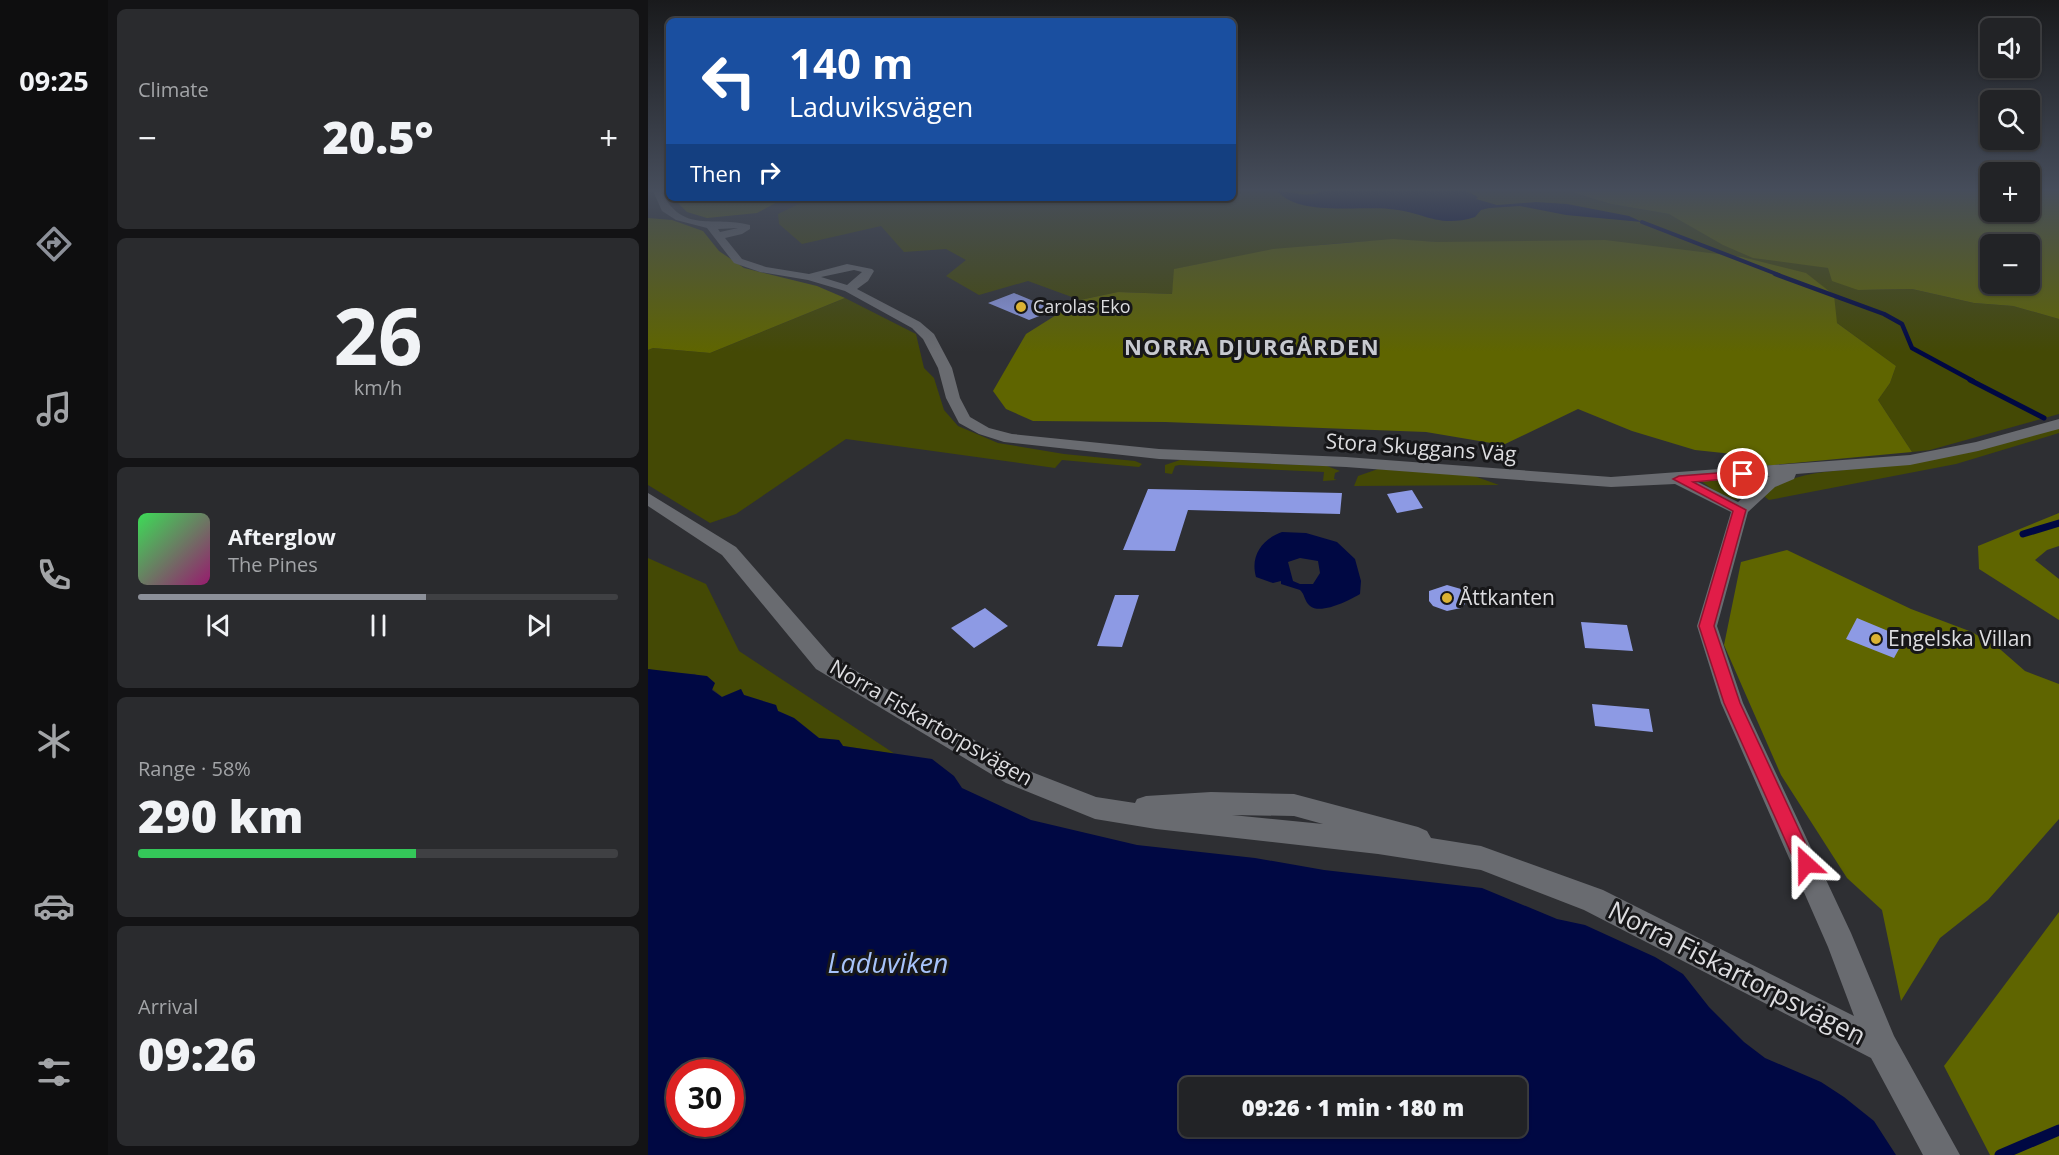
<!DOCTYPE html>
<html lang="en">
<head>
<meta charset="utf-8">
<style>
  body { margin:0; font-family:"Open Sans",sans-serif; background:#2a2b2e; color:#f1f3f6; height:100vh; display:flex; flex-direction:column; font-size:22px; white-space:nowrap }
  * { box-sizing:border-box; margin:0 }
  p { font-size:20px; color:#a2a4a7 }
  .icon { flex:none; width:33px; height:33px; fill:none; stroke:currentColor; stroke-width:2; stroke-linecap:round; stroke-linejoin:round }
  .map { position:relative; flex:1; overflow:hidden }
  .details { display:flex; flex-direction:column; gap:9px; padding:9px; background:#131315; width:540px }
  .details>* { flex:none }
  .guide { position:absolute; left:18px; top:18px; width:570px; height:183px; border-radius:9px; box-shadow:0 2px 4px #0004,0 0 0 2px #3f4043; background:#1a4fa0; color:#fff; overflow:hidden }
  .controls { position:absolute; left:1332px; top:18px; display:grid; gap:12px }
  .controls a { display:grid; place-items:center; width:60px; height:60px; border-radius:9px; background:#222326; box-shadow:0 2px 4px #0004,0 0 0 2px #3f4043; font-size:30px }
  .speed { position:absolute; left:18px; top:1059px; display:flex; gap:12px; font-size:30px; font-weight:700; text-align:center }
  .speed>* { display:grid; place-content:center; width:78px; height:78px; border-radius:50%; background:#222326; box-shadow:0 2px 4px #0004,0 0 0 2px #3f4043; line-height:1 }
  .speed .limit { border:9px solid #d22; background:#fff; color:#111 }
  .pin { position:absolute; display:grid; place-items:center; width:51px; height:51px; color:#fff; margin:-26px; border:3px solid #fff; border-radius:50%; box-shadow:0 2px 6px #0007 }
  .me { position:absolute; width:66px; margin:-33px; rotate:336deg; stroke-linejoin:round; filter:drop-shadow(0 0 4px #0008) }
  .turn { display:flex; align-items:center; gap:21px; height:126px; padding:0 24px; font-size:27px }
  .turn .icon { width:78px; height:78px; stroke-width:2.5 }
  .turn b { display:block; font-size:42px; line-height:51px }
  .then { display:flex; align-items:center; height:57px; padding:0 24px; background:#0003; gap:12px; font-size:22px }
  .big { font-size:45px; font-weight:800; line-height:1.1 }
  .details .tile { flex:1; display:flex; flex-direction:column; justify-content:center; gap:9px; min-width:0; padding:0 21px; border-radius:9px; background:#2a2b2e }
  .details .dial { align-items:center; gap:0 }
  .dial b { font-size:78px; line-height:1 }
  .song { display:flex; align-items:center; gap:18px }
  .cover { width:72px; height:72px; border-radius:9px; background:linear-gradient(135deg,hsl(130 70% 55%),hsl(320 70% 35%)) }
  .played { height:6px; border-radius:3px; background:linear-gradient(90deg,#8c9099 60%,#3f4043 60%) }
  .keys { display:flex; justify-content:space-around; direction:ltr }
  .heat { display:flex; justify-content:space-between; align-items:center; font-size:33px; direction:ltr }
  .charge { height:9px; border-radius:4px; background:linear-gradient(90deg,#34c759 58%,#3f4043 0) }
  .trip { position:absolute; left:531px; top:1077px; width:348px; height:60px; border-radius:9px; background:#222326; box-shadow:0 2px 4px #0004,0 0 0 2px #3f4043; font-weight:800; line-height:60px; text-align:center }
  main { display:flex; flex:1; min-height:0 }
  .dock { display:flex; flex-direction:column; width:108px; justify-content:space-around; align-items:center; background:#0e0e0f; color:#a2a4a7 }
  .dock .icon { width:42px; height:42px }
  .dock .selected { color:#8c9099 }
  .dock b { font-size:27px; color:#f1f3f6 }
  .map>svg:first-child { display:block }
  .green { fill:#444905 }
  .forest { fill:#5f6500; fill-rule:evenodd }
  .water { fill:#000843; fill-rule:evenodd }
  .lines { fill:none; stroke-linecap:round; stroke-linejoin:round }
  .stream-far4 { stroke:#000843; stroke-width:4 }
  .stream-far3 { stroke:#000843; stroke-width:4.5 }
  .stream-far2 { stroke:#000843; stroke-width:5 }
  .stream-far1 { stroke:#000843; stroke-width:7 }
  .stream { stroke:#000843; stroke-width:11 }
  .building { fill:#8d9ae4 }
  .minor { fill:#696b70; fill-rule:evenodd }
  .route { fill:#e11d48; stroke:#92132f; stroke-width:1.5 }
  .poi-dot { fill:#dbb233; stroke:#171719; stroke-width:2 }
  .labels { text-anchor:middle; stroke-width:6; stroke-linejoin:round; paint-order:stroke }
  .far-poi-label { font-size:18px; fill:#dddde0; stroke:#171719; text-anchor:start }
  .street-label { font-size:21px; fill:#dddde0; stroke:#171719 }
  .poi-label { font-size:21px; fill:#dddde0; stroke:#171719; text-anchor:start }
  .far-district-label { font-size:22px; font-weight:bold; letter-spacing:1.5px; fill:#c7c9cf; stroke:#171719 }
  .near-street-label { font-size:26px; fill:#dddde0; stroke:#171719 }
  .near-water-label { font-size:27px; font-style:italic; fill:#a7c3fa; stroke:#171719 }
</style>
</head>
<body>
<main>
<nav class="dock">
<b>09:25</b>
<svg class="icon selected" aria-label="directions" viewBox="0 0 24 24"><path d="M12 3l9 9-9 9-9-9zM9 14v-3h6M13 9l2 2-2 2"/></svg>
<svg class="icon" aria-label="music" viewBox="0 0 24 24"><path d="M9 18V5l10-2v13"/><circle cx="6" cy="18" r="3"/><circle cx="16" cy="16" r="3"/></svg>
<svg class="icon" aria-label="phone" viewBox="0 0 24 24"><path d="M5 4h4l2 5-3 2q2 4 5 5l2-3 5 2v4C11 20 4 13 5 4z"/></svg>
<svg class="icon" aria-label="climate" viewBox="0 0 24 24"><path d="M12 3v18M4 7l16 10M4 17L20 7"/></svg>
<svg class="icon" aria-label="car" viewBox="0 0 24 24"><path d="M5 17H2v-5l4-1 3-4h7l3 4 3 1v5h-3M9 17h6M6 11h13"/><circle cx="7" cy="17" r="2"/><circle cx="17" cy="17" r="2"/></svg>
<svg class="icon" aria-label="filters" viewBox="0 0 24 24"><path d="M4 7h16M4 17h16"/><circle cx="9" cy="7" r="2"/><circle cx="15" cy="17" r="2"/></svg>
</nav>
<section class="details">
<div class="tile"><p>Climate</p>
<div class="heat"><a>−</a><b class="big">20.5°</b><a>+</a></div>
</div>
<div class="tile dial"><b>26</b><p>km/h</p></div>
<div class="tile">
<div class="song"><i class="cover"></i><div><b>Afterglow</b><p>The Pines</p></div></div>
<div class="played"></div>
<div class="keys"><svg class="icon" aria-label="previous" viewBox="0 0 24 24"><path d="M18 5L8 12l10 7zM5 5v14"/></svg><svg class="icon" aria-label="pause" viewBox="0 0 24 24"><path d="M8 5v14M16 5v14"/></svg><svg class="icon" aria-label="next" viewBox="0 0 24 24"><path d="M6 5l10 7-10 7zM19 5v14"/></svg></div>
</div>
<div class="tile"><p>Range · 58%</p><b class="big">290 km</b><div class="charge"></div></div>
<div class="tile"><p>Arrival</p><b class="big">09:26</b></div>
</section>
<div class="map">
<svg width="1411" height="1155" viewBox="0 0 1411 1155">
  <rect width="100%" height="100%" fill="#2e2f33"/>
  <path class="green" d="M585 191H920L963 204 1021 214 1154 263 1181 268 1210 290 1264 289 1326 303 1365 306 1411 319V414L1282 450 1264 452 1230 400 1242 383 1248 366 1189 323 790 242C701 236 614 251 527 269L524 294 470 292 432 300 380 281 331 295 298 276 318 260 298 249 256 252 233 226 154 244 131 224 130 214 163 198H585Z
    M197 298 268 334 276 368 286 378 296 410 310 426 350 443 416 454 487 461 494 464 491 467 414 460 407 468 198 439 88 514 62 523 0 485V350L5 348 62 353Z
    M1411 426V433L1308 464 1121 500 1117 497 1118 492C1156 468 1182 474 1223 466 1286 455 1348 440 1411 426Z
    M532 460 679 466 692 471 687 473 686 479 689 480 675 481 676 472 531 465 527 466 524 474 517 473V465Z
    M730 469 826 476 851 485 706 486 710 476Z
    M1105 477 1110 482 1109 485 1088 500 1068 492 1053 481Z
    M0 558 58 584 91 651 247 754 195 746 191 740 171 738 146 718 130 711 128 705 96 695 93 689 74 697 47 674 15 673 0 669Z"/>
  <path class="forest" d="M920 191H1342V212H1382V191H1411V319L1365 306 1326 303 1264 289 1210 290 1184 281 1180 268 1105 258 1075 245 1021 214 963 204ZM1382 244V284H1342V244Z
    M25 198H137L109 213 59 218 39 212Z
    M0 218 24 220 55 231 71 251 96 268 169 286 197 298 62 353 5 348 0 350Z
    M745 239 790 242 957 240 1094 257 1158 273 1186 295 1189 323 1248 366 1242 383 1230 400 1264 452 1115 466 1094 455 1047 450 984 431 930 409 855 445 778 432 517 422 385 421 358 409 345 391 378 334 432 300 470 292 524 294 526 269 625 249Z
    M1411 513V546L1399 550 1387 560 1411 579V620L1331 569 1330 546Z
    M1139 550 1263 609 1324 632 1353 650 1377 671 1411 684V819L1340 900 1292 938 1253 1001 1234 910 1199 878 1133 775 1076 645 1093 562Z
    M1411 912V1155H1342L1296 1066Z"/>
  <path class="water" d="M630 191C644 191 660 199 673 191H818L830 197 828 199 849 205 888 202 919 204 981 216 994 222 918 215 872 206 841 208 833 210 827 217C789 229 775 211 741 209 713 206 648 216 630 191Z
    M634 532 658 533 689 542 707 559 713 581 712 594C702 600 673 615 662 606 656 601 657 594 652 590L633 584V581L625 583 608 577C602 556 614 539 634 532ZM652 558 670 561 672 573 665 584H652L645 581 640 562Z
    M0 669 59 676 67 683 64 690 74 697 93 689 96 695 128 705 130 711 146 718 171 738 191 740 195 746 284 759 306 776 314 788 383 820 489 845 607 858 676 870 834 888 909 919 937 925 1007 957 1035 974 1061 1007 1096 1042 1117 1058 1173 1082 1196 1097 1226 1121 1248 1155H0ZM32 1072H82V1124H32ZM542 1088H868V1126H542Z"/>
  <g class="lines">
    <path class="stream-far4" d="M994 222 1131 275"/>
    <path class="stream-far3" d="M1127 274 1236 314 1254 324 1264 348 1325 381"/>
    <path class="stream-far2" d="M1322 380 1396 418"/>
    <path class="stream-far1" d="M1375 534 1411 523"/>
    <path class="stream" d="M1352 1155 1411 1130"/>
  </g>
  <path class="building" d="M366 293 407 310 381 320 340 303Z
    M500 489 694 493 692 514 540 510 527 551 475 550Z
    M764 490 775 508 749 513 739 494Z
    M799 585 813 589 817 594V604L813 608 799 611 785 606 781 601V591Z
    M467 595H491L474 647 449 646Z
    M337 608 360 626 326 648 303 628Z
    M1209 618 1257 638 1246 658 1198 639Z
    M933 622 979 625 985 651 937 648Z
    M944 704 1001 709 1005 732 947 726Z"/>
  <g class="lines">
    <path class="minor" d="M5 191H13C35 235 65 215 102 225V229L94 234 77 238 94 259 118 267 161 274 199 264 224 269 226 271 220 281 209 289 272 322 286 334 304 368 312 398 322 417 341 428 364 434 511 449 698 457 963 477 1262 455 1328 442 1411 419V429L1330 451 1262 465 1148 474 1146 479 1127 487 1100 512 1069 626 1095 703 1203 933 1246 1036 1312 1155H1275L1223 1058 936 910 833 870 730 854 508 829 447 819 358 783 168 669 74 555 0 506V493L88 547 184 657 376 769 448 797 487 803 489 799 498 796 563 792 646 794 770 827 779 831 783 838 833 846 955 890 1206 1016 1180 947 1073 703 1049 626 1083 512 1027 484 963 487 698 467 511 459 356 442 331 434 311 423 298 398 290 368 275 339 264 328 197 291 160 280 112 272 86 263 59 228 28 220 14 211ZM90 228 72 232 70 229ZM206 270 214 272 199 285 173 277ZM1122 476 1115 479 1090 502 1050 482ZM584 815 646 816 675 824Z"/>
  </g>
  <linearGradient id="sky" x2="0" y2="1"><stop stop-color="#191a1c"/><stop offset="0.54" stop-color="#464d5b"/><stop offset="1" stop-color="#464d5b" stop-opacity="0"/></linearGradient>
  <rect width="1411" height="352" fill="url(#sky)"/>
  <path class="route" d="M1095 471 1101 474 1099 477 1045 482 1098 510 1066 626 1092 703 1167 864 1164 871 1158 873 1151 871 1076 703 1051 626 1085 511 1025 479 1031 476Z"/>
  <g class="poi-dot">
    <circle cx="373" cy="307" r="6"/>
    <circle cx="799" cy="598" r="6"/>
    <circle cx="1228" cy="639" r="6"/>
  </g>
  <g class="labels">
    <g class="far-poi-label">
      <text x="385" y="313">Carolas Eko</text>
    </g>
    <g class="street-label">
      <text transform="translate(773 448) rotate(4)" y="7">Stora Skuggans Väg</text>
      <text transform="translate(283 723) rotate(30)" y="7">Norra Fiskartorpsvägen</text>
    </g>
    <g class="poi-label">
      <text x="811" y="605">Åttkanten</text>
      <text x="1240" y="646">Engelska Villan</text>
    </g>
    <g class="far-district-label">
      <text x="604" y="355">NORRA DJURGÅRDEN</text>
    </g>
    <g class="near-street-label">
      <text transform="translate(1089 973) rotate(27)" y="9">Norra Fiskartorpsvägen</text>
    </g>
    <g class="near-water-label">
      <text x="240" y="973">Laduviken</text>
    </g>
  </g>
</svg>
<div class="controls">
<a><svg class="icon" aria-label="sound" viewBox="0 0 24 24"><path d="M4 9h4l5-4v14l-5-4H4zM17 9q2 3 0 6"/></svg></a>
<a><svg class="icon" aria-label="search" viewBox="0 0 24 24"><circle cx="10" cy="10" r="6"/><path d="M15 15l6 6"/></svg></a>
<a>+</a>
<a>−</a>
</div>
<div class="speed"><div class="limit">30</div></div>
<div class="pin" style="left:1095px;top:474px;background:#d93025"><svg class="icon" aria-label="arrive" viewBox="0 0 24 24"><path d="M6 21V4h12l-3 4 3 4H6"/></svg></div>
<svg class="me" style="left:1158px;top:864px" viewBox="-20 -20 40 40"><path d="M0-17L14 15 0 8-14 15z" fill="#e11d48" stroke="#fff" stroke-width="4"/></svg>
<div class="trip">09:26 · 1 min · 180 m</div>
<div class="guide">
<div class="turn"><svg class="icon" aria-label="left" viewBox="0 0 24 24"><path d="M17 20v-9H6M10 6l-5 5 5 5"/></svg><div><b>140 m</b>Laduviksvägen</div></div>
<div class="then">Then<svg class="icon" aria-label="right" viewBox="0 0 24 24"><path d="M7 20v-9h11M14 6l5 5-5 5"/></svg></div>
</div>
</div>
</main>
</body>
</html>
